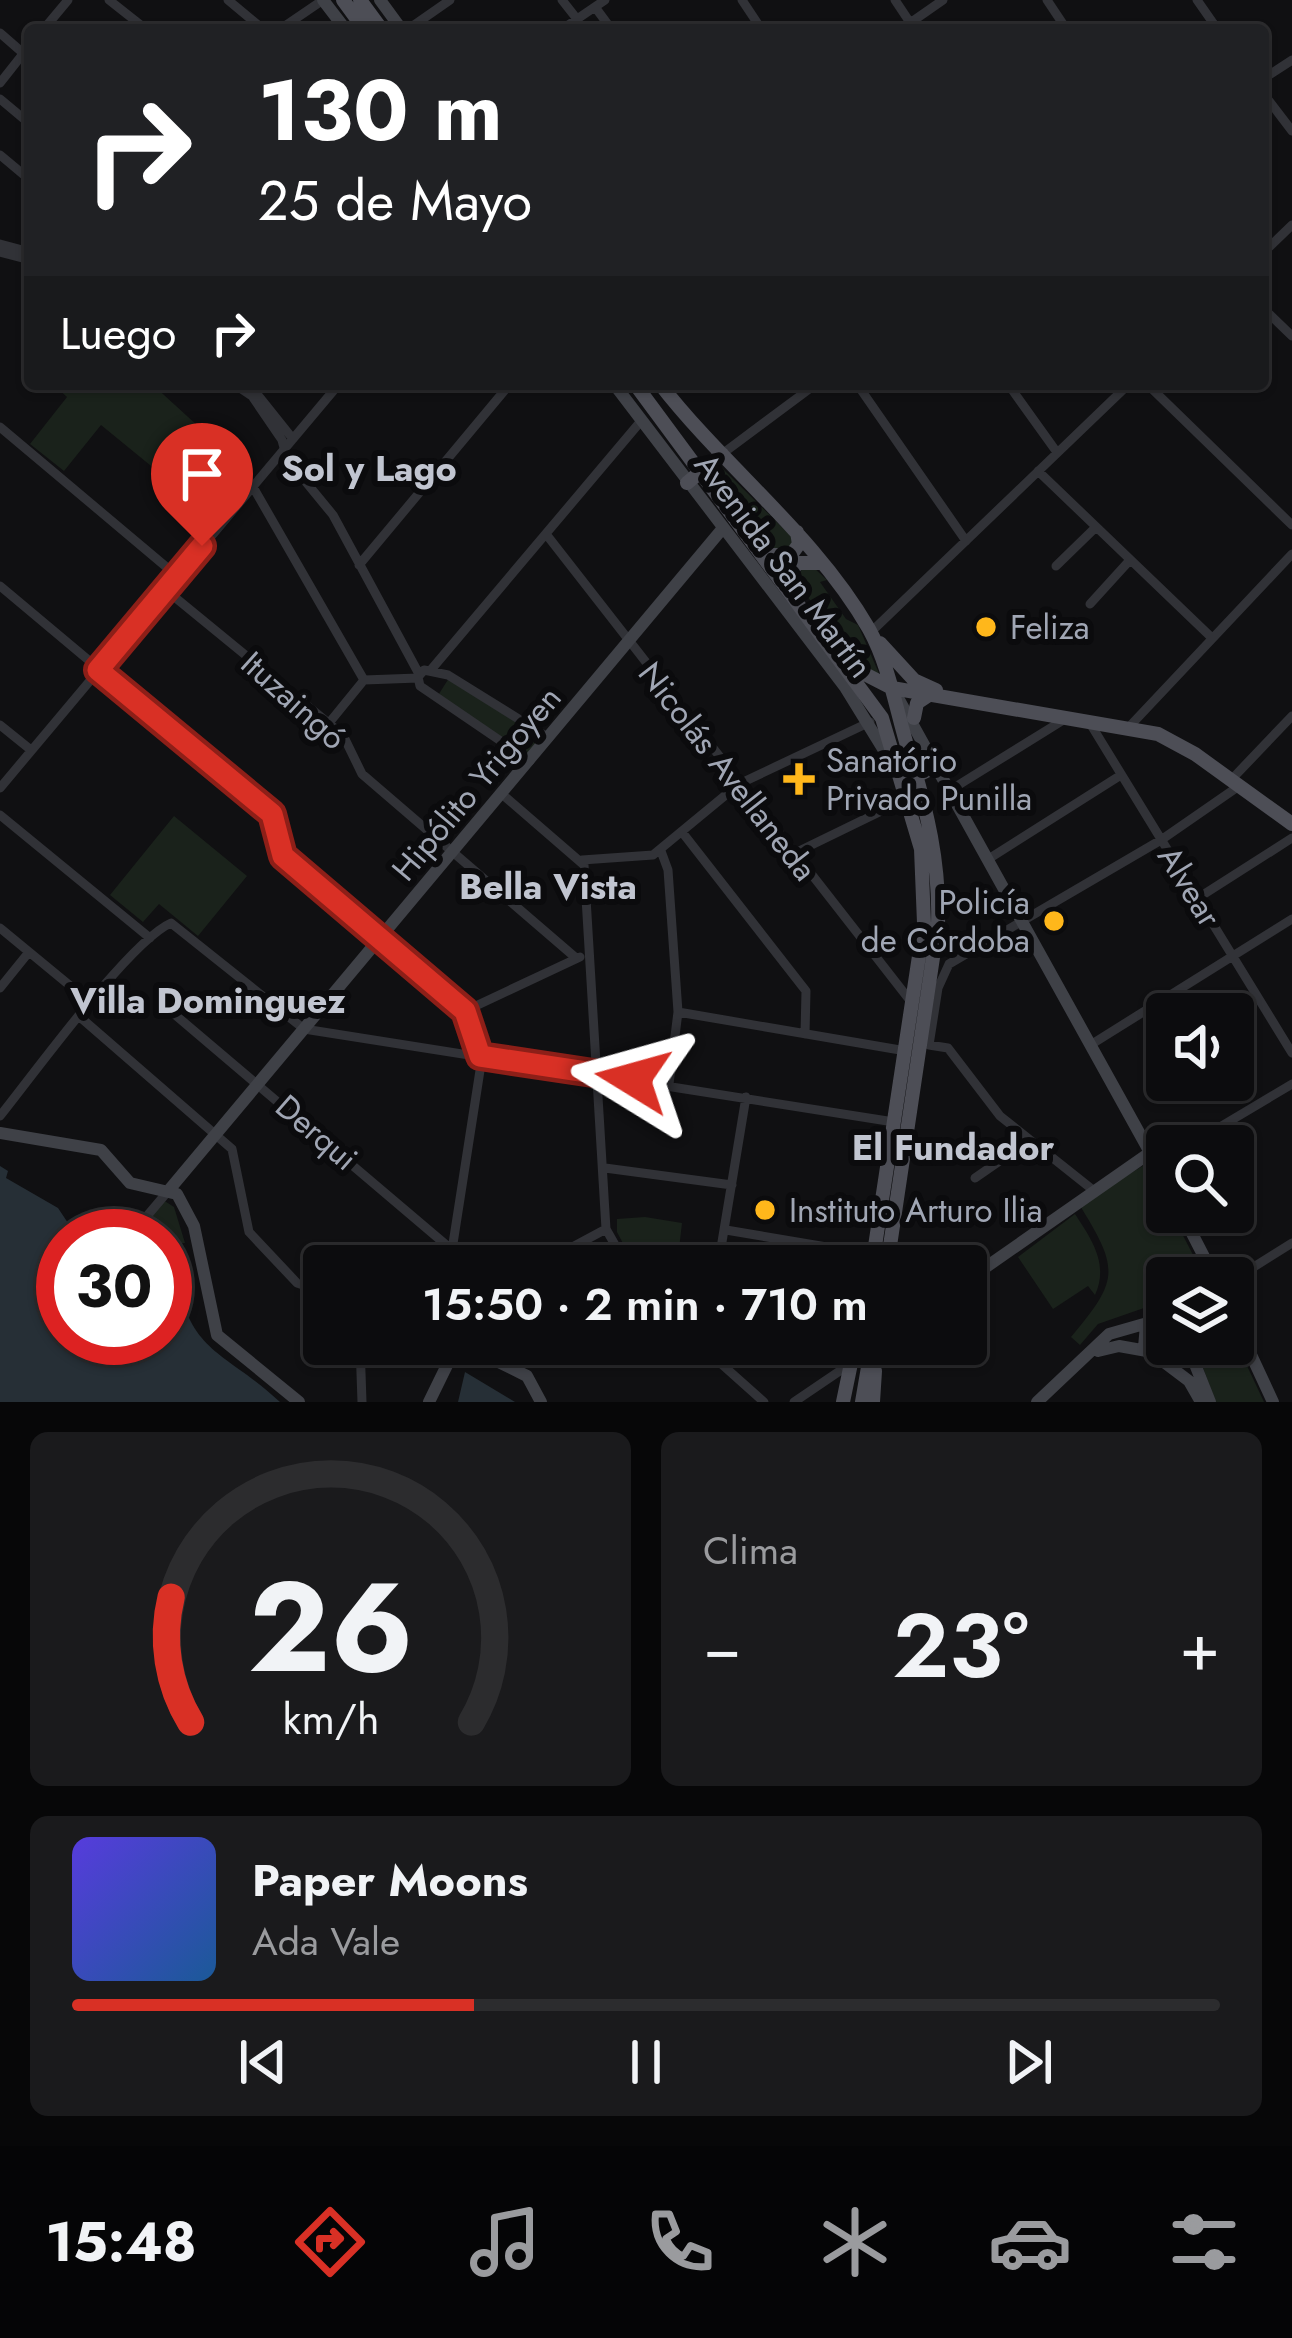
<!DOCTYPE html>
<html lang="es">
<head>
<meta charset="utf-8">
<style>
  body { margin:0; font-family:Jost,sans-serif; background:#1a1a1c; color:#f1f3f6; height:100vh; display:flex; flex-direction:column; font-size:45px; white-space:nowrap }
  * { box-sizing:border-box; margin:0 }
  p { font-size:39px; color:#9a9b9e }
  .icon { flex:none; width:66px; height:66px; fill:none; stroke:currentColor; stroke-width:2; stroke-linecap:round; stroke-linejoin:round }
  .map { position:relative; height:1402px; overflow:hidden }
  .details { display:flex; flex-direction:column; gap:30px; padding:30px; background:#070708; flex:1 }
  .details>* { flex:none }
  .guide { position:absolute; left:24px; top:24px; width:1245px; height:366px; border-radius:12px; box-shadow:0 3px 9px #0004,0 0 0 3px #2c2c2e; background:#202124; color:#fff; overflow:hidden }
  .tools { position:absolute; left:1146px; top:993px; display:grid; gap:24px }
  .tools a { display:grid; place-items:center; width:108px; height:108px; border-radius:12px; background:#0c0c0e; box-shadow:0 3px 9px #0004,0 0 0 3px #2c2c2e; font-size:60px }
  .speed { position:absolute; left:36px; top:1209px; display:flex; gap:24px; font-size:60px; font-weight:700; text-align:center }
  .speed>* { display:grid; place-content:center; width:156px; height:156px; border-radius:50%; background:#0c0c0e; box-shadow:0 3px 9px #0004,0 0 0 3px #2c2c2e; line-height:1 }
  .speed .limit { border:18px solid #d22; background:#fff; color:#111 }
  .pin { position:absolute; display:grid; place-items:center; width:102px; height:102px; color:#fff; margin:-123px -51px; border-radius:50% 50% 50% 0; rotate:-45deg; box-shadow:0 0 12px #0007 }
  .pin .icon { rotate:45deg }
  .me { position:absolute; width:132px; margin:-66px; rotate:278deg; stroke-linejoin:round; filter:drop-shadow(0 0 9px #0008) }
  .turn { display:flex; align-items:center; gap:42px; height:252px; padding:0 36px; font-size:54px }
  .turn .icon { width:156px; height:156px; stroke-width:2.5 }
  .turn b { display:block; font-size:84px; line-height:102px }
  .then { display:flex; align-items:center; height:114px; padding:0 36px; background:#0003; gap:24px; font-size:45px }
  .big { font-size:90px; font-weight:600; line-height:1.1 }
  .details .widget { flex:1; display:flex; flex-direction:column; justify-content:center; gap:18px; min-width:0; padding:0 42px; border-radius:18px; background:#1a1a1c }
  .details .dial { align-items:center; gap:0 }
  .dial svg { height:312px; overflow:visible; fill:none; stroke:#2c2c2e; stroke-width:7; stroke-linecap:round; text-anchor:middle }
  .dial text { fill:#f1f3f6; stroke:none }
  .song { display:flex; align-items:center; gap:36px }
  .cover { width:144px; height:144px; border-radius:18px; background:linear-gradient(135deg,hsl(250 70% 55%),hsl(210 70% 35%)) }
  .played { height:12px; border-radius:6px; background:linear-gradient(90deg,#d93025 35%,#2c2c2e 35%) }
  .keys { display:flex; justify-content:space-around; direction:ltr }
  .heat { display:flex; justify-content:space-between; align-items:center; font-size:66px; direction:ltr }
  .details .tiles { flex:1; display:grid; gap:30px; grid-template-columns:1fr 1fr }
  .widget:last-child { grid-column:span 2 }
  .trip { position:absolute; left:303px; top:1245px; width:684px; height:120px; border-radius:12px; background:#0c0c0e; box-shadow:0 3px 9px #0004,0 0 0 3px #2c2c2e; font-weight:600; line-height:120px; text-align:center }
  .menu { display:flex; height:192px; justify-content:space-around; align-items:center; background:#050506; color:#9a9b9e }
  .menu .icon { width:84px; height:84px }
  .menu .active { color:#d93025 }
  .menu b { font-size:54px; color:#f1f3f6 }
  .map>svg:first-child { display:block }
  .green { fill:#1a221b }
  .water { fill:#262f36 }
  .lines { fill:none; stroke-linecap:round; stroke-linejoin:round }
  .street { stroke:#313237; stroke-width:9 }
  .secondary { stroke:#3f4147; stroke-width:12 }
  .primary { stroke:#4d4e56; stroke-width:14 }
  .route-casing { stroke:#8d1f18; stroke-width:30 }
  .route { stroke:#d93025; stroke-width:21 }
  .poi-dot { fill:#ffb71b; stroke:#0b0b0d; stroke-width:4.5 }
  .labels { text-anchor:middle; stroke-width:12; stroke-linejoin:round; paint-order:stroke }
  .street-label { font-size:33px; fill:#a0a6b4; stroke:#0b0b0d }
  .poi-label { font-size:33px; fill:#a0a6b4; stroke:#0b0b0d; text-anchor:start }
  .neighbourhood-label { font-size:36px; font-weight:bold; fill:#c1c5d0; stroke:#0b0b0d }
</style>
</head>
<body>
<div class="map">
<svg width="1292" height="1402" viewBox="0 0 1292 1402">
  <rect width="100%" height="100%" fill="#101012"/>
  <path class="green" d="M53 384H152L246 470 211 515 101 425 64 471 30 444 67 397Z
    M715 468H722L794 539V547L775 553 712 476Z
    M813 567 827 580 820 582 846 619 858 625 881 678 860 665 797 583 802 568Z
    M449 678 549 738 530 761 437 697Z
    M174 816 247 876 198 936 159 904 143 922 110 895Z
    M1146 1164 1205 1278H1167V1300L1098 1324 1080 1345 1071 1337C1120 1279 1119 1269 1079 1204Z
    M163 1200 174 1207 185 1243 165 1244V1236H151L142 1227Z
    M1075 1214C1092 1240 1109 1264 1095 1295L1088 1286 1053 1309 1018 1257Z
    M645 1217 682 1223 678 1258 670 1266H635L617 1232V1219Z
    M1233 1336 1264 1402H1216L1194 1344H1233Z"/>
  <path class="water" d="M0 1166 8 1171 6 1178 58 1208 74 1232 63 1236V1338H165V1258L174 1257C185 1355 221 1347 280 1402H0Z
    M465 1372 515 1402H458Z"/>
  <g class="lines">
    <path class="street" d="M109 0 147 30
      M228 0 264 30
      M562 0 577 19
      M742 0 762 30
      M895 0 915 30
      M1047 0 1067 30
      M1197 0 1218 30
      M595 7 612 30
      M43 30 68 0
      M279 30 323 0
      M407 30 450 0
      M561 30 605 0
      M900 30 943 0
      M0 33 23 53
      M1263 79 1292 60
      M0 83 30 45
      M1263 93 1292 131
      M0 99 30 124
      M0 155 30 180
      M0 244 30 252
      M0 252 30 260
      M1263 253 1292 225
      M1263 308 1292 336
      M234 384 252 396 282 440 287 459 333 515 419 674
      M249 384 293 439
      M857 384 966 541
      M1008 384 1056 451
      M1147 384 1292 525
      M0 427 177 576
      M722 454 816 384
      M1038 471 1211 637
      M253 487 364 680
      M546 534 912 1003
      M359 565 510 384
      M1056 566 1095 528
      M0 586 272 814 283 856 465 1011 481 1064 452 1250 433 1266
      M166 590 343 735 362 774 576 958
      M1090 604 1130 560
      M871 632 1129 384
      M430 671 641 421
      M420 686 418 677 424 670 448 675 549 738
      M420 686 530 761
      M1088 720 1292 1053
      M329 723 364 680 418 678
      M0 725 31 750
      M1129 727 1292 554
      M1231 780 1292 716
      M0 788 339 384
      M952 789 1065 719
      M503 795 584 865 606 1229
      M0 815 150 938
      M682 832 806 991 805 1034
      M661 851 668 870 678 1012 669 1084
      M793 854 908 798
      M990 858 1121 775
      M582 860 653 855 739 784 870 722
      M1198 898 1292 838
      M0 928 91 1003
      M0 988 29 952
      M160 1002 471 1266
      M465 1011 580 957
      M678 1012 906 1051
      M80 1017 232 1149 249 1232 297 1283 324 1292
      M1092 1044 1292 919
      M0 1116C33 1075 130 941 171 923L304 1029 894 1122
      M1188 1146 1292 1084
      M605 1168 732 1185
      M975 1178 1027 1142
      M1093 1190 1000 1116 948 1048 929 1045 938 988 949 964 1161 840 1239 786
      M606 1229 627 1266
      M726 1230 874 1255
      M130 1236 169 1190
      M537 1266 606 1229
      M718 1266 746 1097
      M1233 1280 1292 1243
      M360 1344 362 1402
      M699 1344 764 1402
      M794 1402 850 1364"/>
    <path class="secondary" d="M323 0 346 30
      M380 0 402 30
      M614 384 845 687 890 760
      M893 689 1167 1183
      M0 1133 101 1150 130 1183 177 1194 194 1226 217 1335 299 1402
      M169 1190 723 528
      M1181 1212 1215 1278
      M966 1281 1151 1152
      M1233 1316 1273 1402
      M1167 1320 1146 1325 1144 1347 1189 1381 1201 1402
      M1187 1344 1210 1402
      M1098 1351 1119 1346 1147 1351
      M429 1402 451 1357 466 1346 527 1376 541 1402
      M1037 1402 1109 1334 1151 1322"/>
    <path class="primary" d="M343 0 365 30
      M360 0 382 30
      M635 384 882 718 921 849 924 923 872 1266
      M660 384C726 469 815 535 869 629 890 667 896 711 909 752 927 809 940 864 938 924L887 1266
      M687 483 722 454
      M765 555H791L799 544 797 532
      M791 588 789 576 797 563H822
      M880 643 914 680 936 690
      M855 669 892 688 1158 734 1195 754 1292 824
      M914 718 917 703 929 695
      M916 776 939 765
      M843 1402 855 1344
      M862 1402 872 1344
      M873 1402 875 1371"/>
  </g>
  <g class="lines">
    <defs>
      <path id="route" d="M202 546 98 670 272 814 283 856 465 1011 480 1056 633 1079"/>
    </defs>
    <use href="#route" class="route-casing"/>
    <use href="#route" class="route"/>
  </g>
  <g class="poi-dot">
    <circle cx="986" cy="627" r="12"/>
    <path d="M793 761h12v12h12v12h-12v12h-12v-12h-12v-12h12z"/>
    <circle cx="1054" cy="921" r="12"/>
    <circle cx="765" cy="1210" r="12"/>
  </g>
  <g class="labels">
    <g class="street-label">
      <text transform="translate(784 565) rotate(53)" y="12">Avenida San Martín</text>
      <text transform="translate(294 700) rotate(42)" y="12">Ituzaingó</text>
      <text transform="translate(728 771) rotate(52)" y="12">Nicolás Avellaneda</text>
      <text transform="translate(476 783) rotate(-50)" y="12">Hipólito Yrigoyen</text>
      <text transform="translate(1190 886) rotate(58)" y="12">Alvear</text>
      <text transform="translate(317 1132) rotate(41)" y="12">Derqui</text>
    </g>
    <g class="poi-label">
      <text x="1010" y="639">Feliza</text>
      <text x="826" y="772">Sanatório<tspan x="826" dy="38">Privado Punilla</tspan></text>
      <text x="1030" y="914" text-anchor="end">Policía<tspan x="1030" dy="38">de Córdoba</tspan></text>
      <text x="789" y="1222">Instituto Arturo Ilia</text>
    </g>
    <g class="neighbourhood-label">
      <text x="369" y="481">Sol y Lago</text>
      <text x="548" y="899">Bella Vista</text>
      <text x="208" y="1013">Villa Dominguez</text>
      <text x="953" y="1160">El Fundador</text>
    </g>
  </g>
</svg>
<div class="tools">
<a><svg class="icon" aria-label="sound" viewBox="0 0 24 24"><path d="M4 9h4l5-4v14l-5-4H4zM17 9q2 3 0 6"/></svg></a>
<a><svg class="icon" aria-label="search" viewBox="0 0 24 24"><circle cx="10" cy="10" r="6"/><path d="M15 15l6 6"/></svg></a>
<a><svg class="icon" aria-label="layers" viewBox="0 0 24 24"><path d="M12 4l9 5-9 5-9-5zM3 14l9 5 9-5"/></svg></a>
</div>
<div class="speed"><div class="limit">30</div></div>
<div class="pin" style="left:202px;top:546px;background:#d93025"><svg class="icon" aria-label="arrive" viewBox="0 0 24 24"><path d="M6 21V4h12l-3 4 3 4H6"/></svg></div>
<svg class="me" style="left:633px;top:1079px" viewBox="-20 -20 40 40"><path d="M0-17L14 15 0 8-14 15z" fill="#d93025" stroke="#fff" stroke-width="4"/></svg>
<div class="trip">15:50 · 2 min · 710 m</div>
<div class="guide">
<div class="turn"><svg class="icon" aria-label="right" viewBox="0 0 24 24"><path d="M7 20v-9h11M14 6l5 5-5 5"/></svg><div><b>130 m</b>25 de Mayo</div></div>
<div class="then">Luego<svg class="icon" aria-label="right" viewBox="0 0 24 24"><path d="M7 20v-9h11M14 6l5 5-5 5"/></svg></div>
</div>
</div>
<section class="details">
<div class="tiles">
<div class="widget dial"><svg viewBox="0 0 100 80">
<path d="M14 69A42 42 0 1 1 86 69"/>
<path d="M14 69A42 42 0 0 1 9 37" stroke="#d93025"/>
<text x="50" y="56" font-size="32" font-weight="700">26</text>
<text x="50" y="72" font-size="11">km/h</text>
</svg></div>
<div class="widget"><p>Clima</p>
<div class="heat"><a>−</a><b class="big">23°</b><a>+</a></div>
</div>
<div class="widget">
<div class="song"><i class="cover"></i><div><b>Paper Moons</b><p>Ada Vale</p></div></div>
<div class="played"></div>
<div class="keys"><svg class="icon" aria-label="previous" viewBox="0 0 24 24"><path d="M18 5L8 12l10 7zM5 5v14"/></svg><svg class="icon" aria-label="pause" viewBox="0 0 24 24"><path d="M8 5v14M16 5v14"/></svg><svg class="icon" aria-label="next" viewBox="0 0 24 24"><path d="M6 5l10 7-10 7zM19 5v14"/></svg></div>
</div>
</div>
</section>
<nav class="menu">
<b>15:48</b>
<svg class="icon active" aria-label="directions" viewBox="0 0 24 24"><path d="M12 3l9 9-9 9-9-9zM9 14v-3h6M13 9l2 2-2 2"/></svg>
<svg class="icon" aria-label="music" viewBox="0 0 24 24"><path d="M9 18V5l10-2v13"/><circle cx="6" cy="18" r="3"/><circle cx="16" cy="16" r="3"/></svg>
<svg class="icon" aria-label="phone" viewBox="0 0 24 24"><path d="M5 4h4l2 5-3 2q2 4 5 5l2-3 5 2v4C11 20 4 13 5 4z"/></svg>
<svg class="icon" aria-label="climate" viewBox="0 0 24 24"><path d="M12 3v18M4 7l16 10M4 17L20 7"/></svg>
<svg class="icon" aria-label="car" viewBox="0 0 24 24"><path d="M5 17H2v-5l4-1 3-4h7l3 4 3 1v5h-3M9 17h6M6 11h13"/><circle cx="7" cy="17" r="2"/><circle cx="17" cy="17" r="2"/></svg>
<svg class="icon" aria-label="filters" viewBox="0 0 24 24"><path d="M4 7h16M4 17h16"/><circle cx="9" cy="7" r="2"/><circle cx="15" cy="17" r="2"/></svg>
</nav>
</body>
</html>
